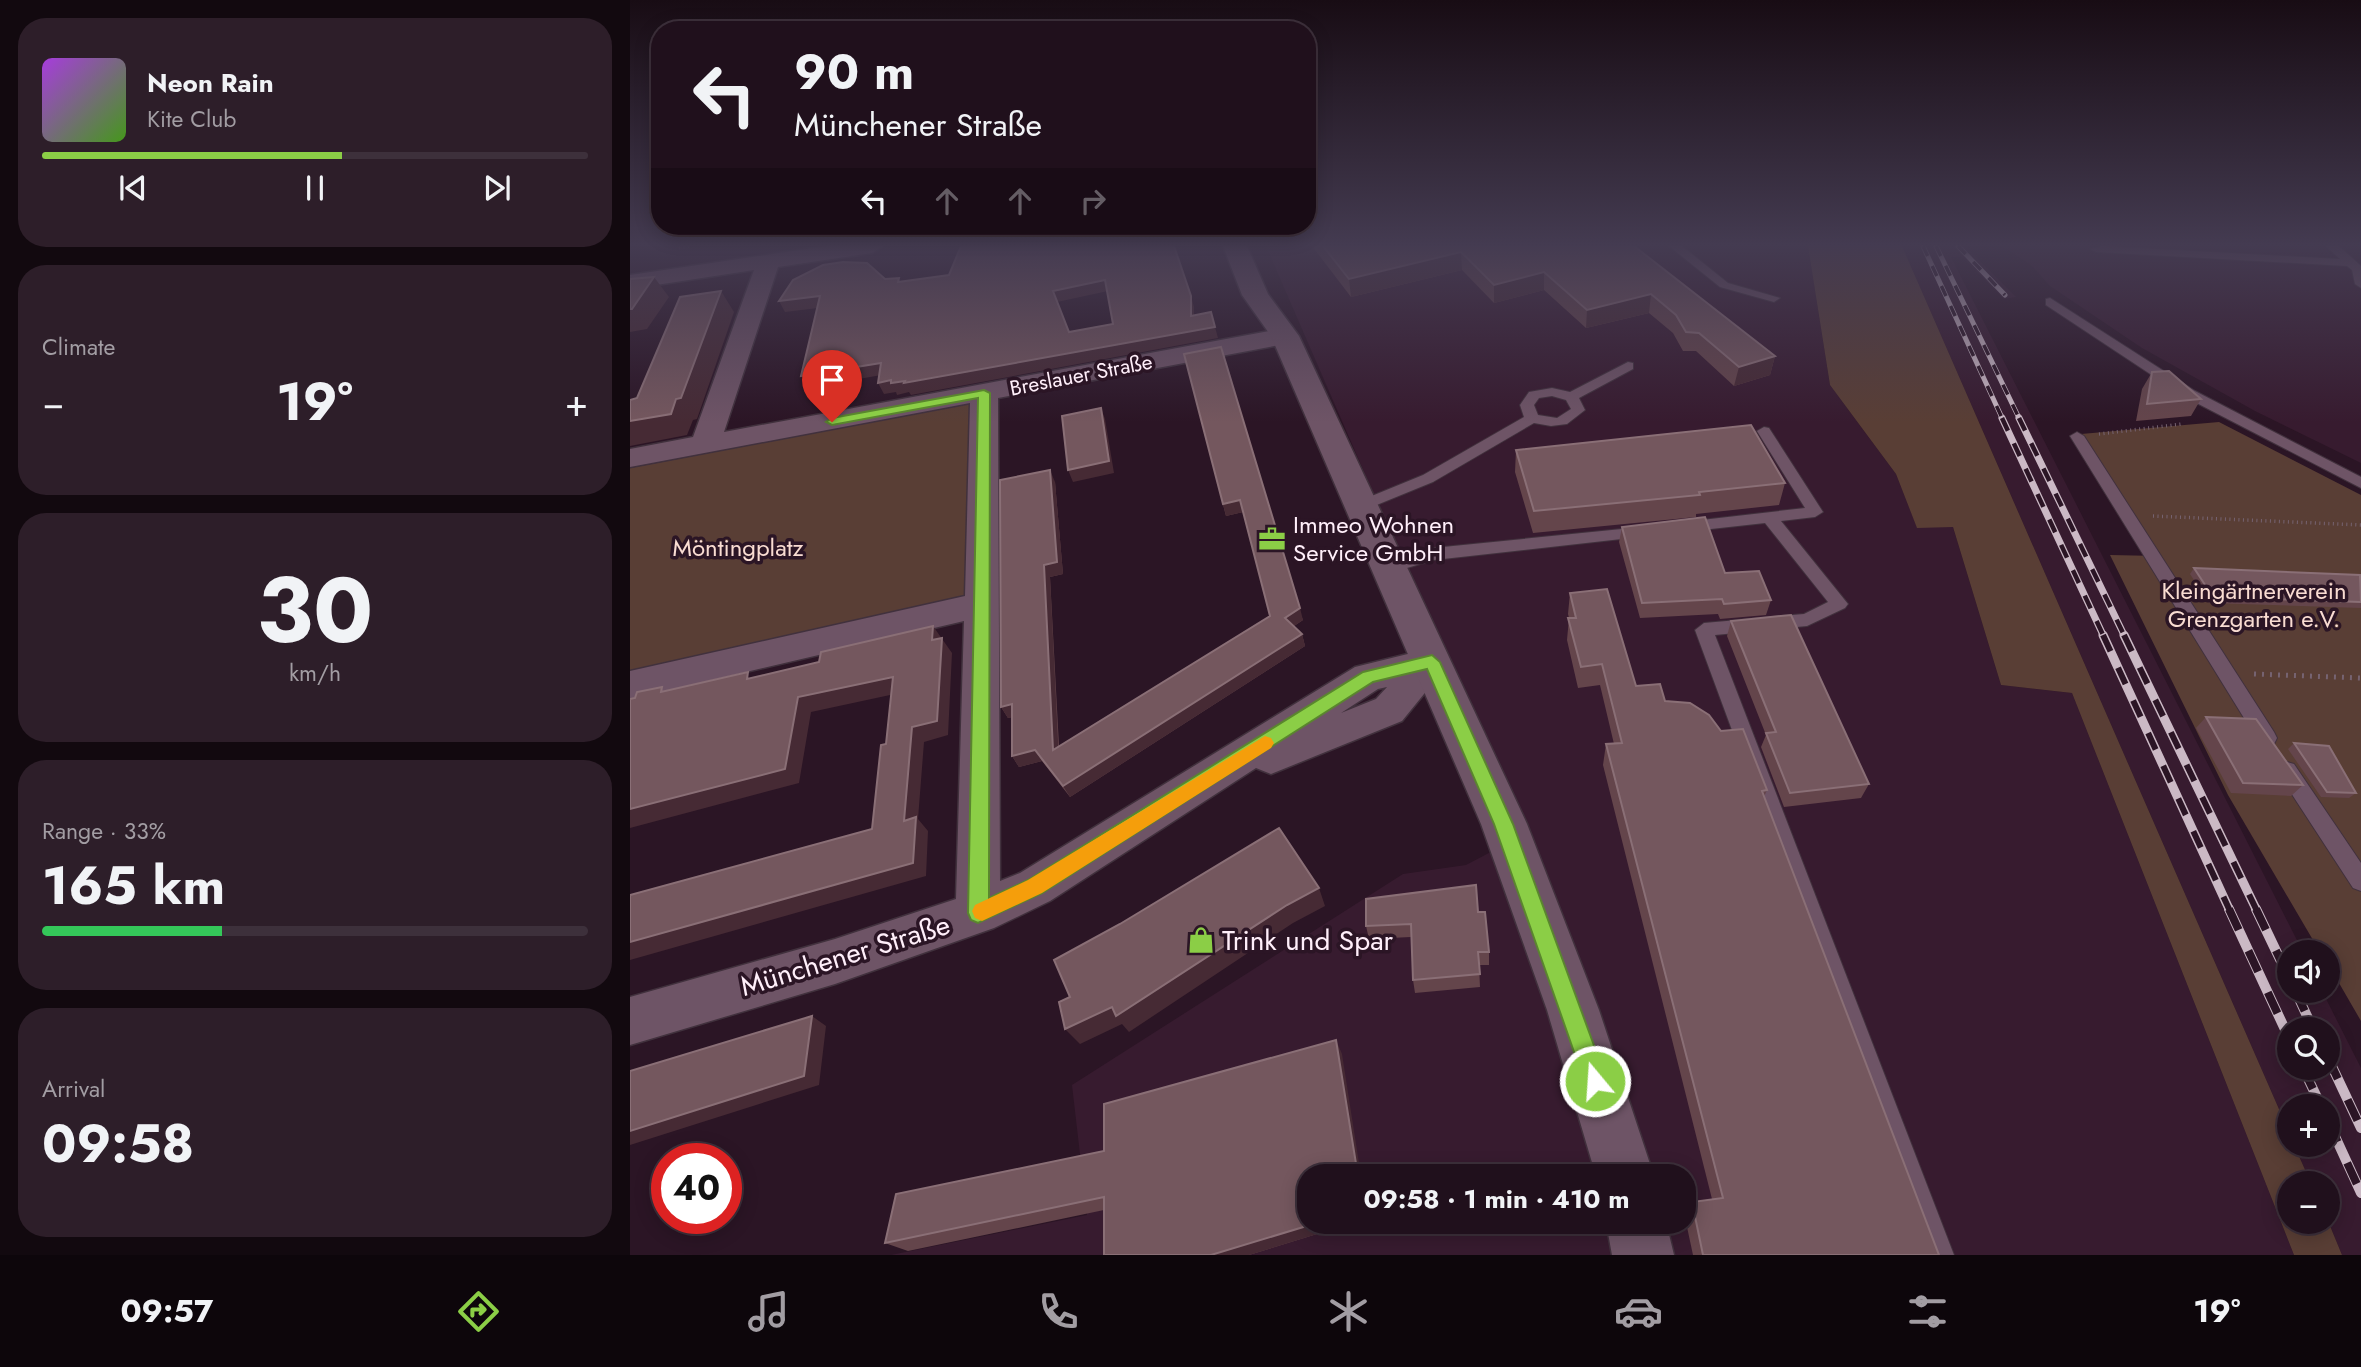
<!DOCTYPE html>
<html lang="en">
<head>
<meta charset="utf-8">
<style>
  body { margin:0; font-family:Jost,sans-serif; background:#2d1e29; color:#f1f3f6; height:100vh; display:flex; flex-direction:column; font-size:26px; white-space:nowrap }
  * { box-sizing:border-box; margin:0 }
  p { font-size:23px; color:#a29da3 }
  .icon { flex:none; width:38px; height:38px; fill:none; stroke:currentColor; stroke-width:2; stroke-linecap:round; stroke-linejoin:round }
  .map { position:relative; flex:1; overflow:hidden }
  .drawer { display:flex; flex-direction:column; gap:18px; padding:18px; background:#12090f; width:630px }
  .drawer>* { flex:none }
  .top-card { position:absolute; left:21px; top:21px; width:665px; height:214px; border-radius:28px; box-shadow:0 4px 18px #0003,0 0 0 2px #3d303b; background:#20101c; color:#f1f3f6; overflow:hidden }
  .buttons { position:absolute; left:1647px; top:940px; display:grid; gap:14px }
  .buttons a { display:grid; place-items:center; width:63px; height:63px; border-radius:50%; background:#20101c; box-shadow:0 4px 18px #0003,0 0 0 2px #3d303b; font-size:35px }
  .speed { position:absolute; left:21px; top:1143px; display:flex; gap:14px; font-size:35px; font-weight:700; text-align:center }
  .speed>* { display:grid; place-content:center; width:91px; height:91px; border-radius:50%; background:#20101c; box-shadow:0 4px 18px #0003,0 0 0 2px #3d303b; line-height:1 }
  .speed .limit { border:10px solid #d22; background:#fff; color:#111 }
  .pin { position:absolute; display:grid; place-items:center; width:60px; height:60px; color:#fff; margin:-72px -30px; border-radius:50% 50% 50% 0; rotate:-45deg; box-shadow:0 0 7px #0007 }
  .pin .icon { rotate:45deg }
  .me { position:absolute; width:77px; margin:-38px; rotate:342deg; stroke-linejoin:round; filter:drop-shadow(0 0 5px #0008) }
  .turn { display:flex; align-items:center; gap:24px; height:147px; padding:0 28px; font-size:32px }
  .turn .icon { width:91px; height:91px; stroke-width:2.5 }
  .turn b { display:block; font-size:49px; line-height:60px }
  .lanes { display:flex; align-items:center; height:66px; padding:0 28px; background:#0003; justify-content:center; gap:35px; direction:ltr }
  .lanes .off { opacity:.35 }
  .big { font-size:52px; font-weight:700; line-height:1.1 }
  .drawer .tile { flex:1; display:flex; flex-direction:column; justify-content:center; gap:10px; min-width:0; padding:0 24px; border-radius:28px; background:#2d1e29 }
  .drawer .dial { align-items:center; gap:0 }
  .dial b { font-size:91px; line-height:1 }
  .song { display:flex; align-items:center; gap:21px }
  .cover { width:84px; height:84px; border-radius:10px; background:linear-gradient(135deg,hsl(280 70% 55%),hsl(100 70% 35%)) }
  .played { height:7px; border-radius:4px; background:linear-gradient(90deg,#8bce46 55%,#3d303b 55%) }
  .keys { display:flex; justify-content:space-around; direction:ltr }
  .heat { display:flex; justify-content:space-between; align-items:center; font-size:38px; direction:ltr }
  .charge { height:10px; border-radius:5px; background:linear-gradient(90deg,#34c759 33%,#3d303b 0) }
  .trip { position:absolute; left:667px; top:1164px; width:399px; height:70px; border-radius:28px; background:#20101c; box-shadow:0 4px 18px #0003,0 0 0 2px #3d303b; font-weight:700; line-height:70px; text-align:center }
  .menu { display:flex; height:112px; justify-content:space-around; align-items:center; background:#0d060b; color:#a29da3 }
  .menu .icon { width:49px; height:49px }
  .menu .selected { color:#8bce46 }
  .menu b { font-size:32px; color:#f1f3f6 }
  main { display:flex; flex:1; min-height:0 }
  .map>svg:first-child { display:block }
  .built { fill:#371b2f; fill-rule:evenodd }
  .green { fill:#593e35 }
  .lines { fill:none; stroke-linecap:round; stroke-linejoin:round }
  .service-casing { stroke:#41313d; stroke-width:2 }
  .minor-casing { stroke:#41313d; stroke-width:3 }
  .tertiary-casing { stroke:#41313d; stroke-width:3 }
  .path-far1 { stroke:#766371; stroke-width:3.5; stroke-dasharray:1 3.5; stroke-linecap:butt }
  .path { stroke:#766371; stroke-width:5; stroke-dasharray:2 6; stroke-linecap:butt }
  .service { fill:#6e5466; fill-rule:evenodd }
  .minor { fill:#6e5466; fill-rule:evenodd }
  .tertiary { fill:#6e5466; fill-rule:evenodd }
  .rail-far3-casing { stroke:#cbb9c5; stroke-width:5 }
  .rail-far2-casing { stroke:#cbb9c5; stroke-width:7 }
  .rail-far1-casing { stroke:#cbb9c5; stroke-width:9 }
  .rail-casing { stroke:#cbb9c5; stroke-width:10 }
  .rail-far3 { stroke:#2b1525; stroke-width:3.5; stroke-dasharray:11; stroke-linecap:butt }
  .rail-far2 { stroke:#2b1525; stroke-width:4.5; stroke-dasharray:14; stroke-linecap:butt }
  .rail-far1 { stroke:#2b1525; stroke-width:6; stroke-dasharray:18; stroke-linecap:butt }
  .rail { stroke:#2b1525; stroke-width:8; stroke-dasharray:23; stroke-linecap:butt }
  .wall { fill:#64454b }
  .shaded-wall { fill:#462a34 }
  .building { fill:#74575e; stroke:#8a6f76; stroke-width:2; fill-rule:evenodd }
  .route { fill:#8bce46; stroke:#5a862e; stroke-width:2 }
  .slow { fill:#f59e0b }
  .labels { text-anchor:middle; stroke-width:7; stroke-linejoin:round; paint-order:stroke }
  .far-street-label { font-size:21px; fill:#ffeffa; stroke:#2b1525 }
  .poi-label { font-size:24px; fill:#ffeffa; stroke:#2b1525; text-anchor:start }
  .park-label { font-size:24px; fill:#f9dcd2; stroke:#2b1525 }
  .near-poi-label { font-size:28px; fill:#ffeffa; stroke:#2b1525; text-anchor:start }
  .near-street-label { font-size:28px; fill:#ffeffa; stroke:#2b1525 }
</style>
</head>
<body>
<main>
<section class="drawer">
<div class="tile">
<div class="song"><i class="cover"></i><div><b>Neon Rain</b><p>Kite Club</p></div></div>
<div class="played"></div>
<div class="keys"><svg class="icon" aria-label="previous" viewBox="0 0 24 24"><path d="M18 5L8 12l10 7zM5 5v14"/></svg><svg class="icon" aria-label="pause" viewBox="0 0 24 24"><path d="M8 5v14M16 5v14"/></svg><svg class="icon" aria-label="next" viewBox="0 0 24 24"><path d="M6 5l10 7-10 7zM19 5v14"/></svg></div>
</div>
<div class="tile"><p>Climate</p>
<div class="heat"><a>−</a><b class="big">19°</b><a>+</a></div>
</div>
<div class="tile dial"><b>30</b><p>km/h</p></div>
<div class="tile"><p>Range · 33%</p><b class="big">165 km</b><div class="charge"></div></div>
<div class="tile"><p>Arrival</p><b class="big">09:58</b></div>
</section>
<div class="map">
<svg width="1731" height="1255" viewBox="0 0 1731 1255">
  <rect width="100%" height="100%" fill="#2b1525"/>
  <path class="built" d="M636 246H1178L1200 385 1266 474 1287 527H1323L1371 685 1442 693 1664 1255H261L457 1215 442 1085 773 874 836 865 899 832 738 481ZM679 1176H1054V1222H679Z
    M1272 246H1335L1386 297 1374 299 1332 257H1321L1673 952H1659V990L1692 991 1731 1068V1255H1712L1698 1221V1183H1681L1664 1145 1698 1144V1106H1659V1132ZM1659 1029H1698V1068H1659Z
    M1372 246H1731V463L1625 411 1512 348 1420 286 1401 265Z"/>
  <path class="green" d="M1178 246H1272L1659 1132V1144L1664 1145 1681 1183H1659V1222L1698 1221 1712 1255H1664L1442 693 1371 685 1323 527 1287 528 1266 474 1200 385Z
    M343 403 338 597 0 673V468Z
    M1589 422 1731 495V1021L1698 964V952H1690L1598 795 1480 555 1528 556 1451 434Z"/>
  <g class="lines">
    <defs>
      <path id="service" d="M1039 246H1052L1098 283 1150 298 1144 302 1090 287Z
        M1472 246 1710 259 1696 246H1709L1731 266V288L1725 284 1722 270 1717 266 1466 252 1460 249Z
        M1420 298 1565 391 1731 477V488L1555 397 1416 305V299Z
        M998 362 1003 363V369L949 398 955 410 937 424 921 426 904 423 803 482 732 511 724 506 727 502 793 475 894 417 890 405 899 392 922 388 940 392ZM922 396 936 400 941 409 927 418 908 415 904 405 909 398Z
        M1134 427 1139 428 1193 512 1185 517 1151 521 1218 604 1215 608 1177 626 1085 635 1324 1255H1296L1065 630 1074 623 1174 614 1198 602 1135 523 1054 532 1046 527 1054 522 1175 508 1127 431Z
        M1447 432 1454 436 1644 732 1647 738 1644 744 1637 746 1630 744 1440 436Z
        M1012 527 1020 532 1018 536 804 560 760 573 752 567 754 563 803 548Z
        M1657 762 1664 764 1731 863V891L1723 888 1650 776 1647 770 1650 764Z"/>
      <path id="minor" d="M197 246H253L242 253 148 267 94 432 655 328 664 331 668 336 664 341 655 344 368 398 370 881 390 873 725 667 802 648 815 652 820 662 772 721 641 774 626 768 420 901 364 928 205 984 0 1045V997L205 939 326 899 334 621 0 699V671L335 596 340 403 0 467V449L63 437 124 270 0 289V275ZM757 687 746 699 711 713 748 689Z"/>
      <path id="tertiary" d="M593 246H617L638 294 669 336 897 824 969 1010 1024 1176H966L917 1010 851 824 641 336 612 295Z
        M976 1222H1036L1044 1255H982Z"/>
    </defs>
    <use href="#service" class="service-casing"/>
    <use href="#minor" class="minor-casing"/>
    <use href="#tertiary" class="tertiary-casing"/>
    <path class="path-far1" d="M49 248 60 246
      M1469 434 1552 424
      M1523 516 1731 525"/>
    <path class="path" d="M1624 674 1731 678"/>
    <use href="#service" class="service"/>
    <use href="#minor" class="minor"/>
    <use href="#tertiary" class="tertiary"/>
    <defs>
      <path id="rail-far3" d="M1293 246 1373 420
        M1306 246 1390 420
        M1328 246 1375 295"/>
      <path id="rail-far2" d="M1372 418 1474 637
        M1389 418 1495 637"/>
      <path id="rail-far1" d="M1473 635 1600 911
        M1494 635 1627 911"/>
      <path id="rail" d="M1599 909 1659 1038
        M1626 909 1659 978
        M1665 990 1683 1029
        M1698 1058 1731 1128
        M1673 1068 1691 1106
        M1698 1121 1731 1193"/>
    </defs>
    <use href="#rail-far3" class="rail-far3-casing"/>
    <use href="#rail-far2" class="rail-far2-casing"/>
    <use href="#rail-far1" class="rail-far1-casing"/>
    <use href="#rail" class="rail-casing"/>
    <use href="#rail-far3" class="rail-far3"/>
    <use href="#rail-far2" class="rail-far2"/>
    <use href="#rail-far1" class="rail-far1"/>
    <use href="#rail" class="rail"/>
  </g>
  <path class="wall" d="M682 246H1004L1145 356 1140 375 1104 386 1066 351H1053L1043 333 1019 313 956 328 914 290 864 303 832 270 721 297Z
    M554 354 673 620 664 626 672 634 675 646 440 797 412 761 389 767 382 756V717L378 718 371 707 425 482 433 574 420 577 429 746 640 616 613 512 596 516Z
    M1522 372 1571 399 1561 416 1506 421 1512 389Z
    M886 450 1155 483 1149 505 1066 514V517L903 533 885 472Z
    M992 527 1095 573 1141 600 1136 615 1090 619 1088 614 1010 618 989 542Z
    M1564 568 1731 576V608L1579 603 1560 574Z
    M940 593 1006 686 1035 701 1137 790 1134 797 1309 1255H1063L1054 1213 1062 1202 1082 1199 973 765 976 744H984L970 685 948 688 937 640 939 618 938 614Z
    M1101 621 1239 784 1231 798 1154 807 1131 747 1136 735 1097 636Z
    M1576 717 1673 785 1661 796 1601 793 1566 728Z
    M1664 743 1726 793 1719 798 1691 797 1658 749Z
    M848 912 859 952V965H849L850 987 785 993 783 980 781 937 739 939 736 926Z
    M712 1054 679 1222H726L619 1255 474 1210 278 1251 255 1243 474 1151Z"/>
  <path class="shaded-wall" d="M831 252 832 270 721 297 719 279Z
    M914 272V290L864 303V285Z
    M24 277 39 297 17 329 0 332V309Z
    M475 280 478 291 427 302 423 291Z
    M91 291 104 312 67 419 63 420 57 435 0 446V421Z
    M1021 294 1019 313 956 328 957 310Z
    M190 296 196 307 155 312 149 301Z
    M561 296 564 307V327L561 316Z
    M585 327 588 338 281 395 279 392 267 395 266 392 254 394 248 383Z
    M1145 356 1140 375 1104 386 1109 367Z
    M251 363 257 374 178 388 171 376Z
    M471 408 475 419 484 473 443 482 438 470Z
    M420 470 425 482 433 574 420 577 429 761 423 750 414 565Z
    M610 500 613 512 596 516 593 504Z
    M670 608 673 620 658 630 655 618Z
    M303 626 322 653 318 735 294 742 288 819 298 831 296 876 0 960V942L274 821 282 727 302 640Z
    M672 634 675 646 440 797 433 786Z
    M263 677 274 692 181 712 169 783 0 828V809L168 697Z
    M382 704 389 715 378 718 371 707Z
    M405 750 412 761 389 767 382 756Z
    M689 888 695 906 663 923 499 1032 492 1024 450 1044 435 1029 657 905Z
    M182 1016 196 1026 189 1085 0 1145V1131Z
    M706 1040 712 1054 731 1176H728Z
    M690 1222H726L619 1255H581Z"/>
  <path class="building" d="M331 246H544L561 296V316L581 312 585 327 274 383 275 381 261 383V380L248 383 251 363 171 376 190 296 149 301 163 280 193 265 213 262 237 263 255 279 269 278 268 282 319 275ZM475 280 483 324 439 332 423 291Z
    M693 246H1004L1145 356 1109 367 1069 333 1056 332 1046 315 1021 294 957 310 914 272 864 285 831 252 719 279Z
    M24 277 2 309H0V279Z
    M91 291 51 398 46 399 41 414 0 421V400L7 398 50 297Z
    M591 347 670 608 655 618 672 634 433 786 405 750 382 756V704L371 707 370 480 420 470 427 562 414 565 423 750 640 616 610 500 593 504 554 354Z
    M1539 371 1571 399 1517 404 1522 372Z
    M471 408 479 461 438 470 432 416Z
    M1121 425 1155 483 1069 492 1070 495 904 511 886 450Z
    M1075 517 1095 573 1129 571 1141 600 1094 604 1092 599 1012 603 992 527Z
    M1564 568 1730 575 1731 602 1583 597Z
    M977 589 1006 686 1030 684 1035 701 1060 703 1079 715 1091 731 1113 729 1137 790 1132 791 1309 1255H1073L1062 1202 1093 1198 976 744 992 743 972 664 951 667 938 618H946L940 593Z
    M1161 615 1239 784 1160 793 1136 733 1146 732 1101 621Z
    M303 626 302 640 312 638 307 721 282 727 274 821 286 817 283 863 0 942V895L242 829 251 745 256 744 263 677 168 697 155 769 0 809V699L5 698 7 692 32 687 31 692 118 672 117 679 189 662 191 652Z
    M1576 717 1626 719 1673 785 1613 783Z
    M1664 743 1699 746 1726 793 1697 792Z
    M649 828 689 888 657 905 486 1016 482 1007 435 1029 429 1002 440 997 424 960 490 924Z
    M846 885 848 912H855L859 952H848L850 974 783 980 781 924 736 926V899Z
    M182 1016 174 1076 0 1131V1071Z
    M706 1040 728 1176H679V1222H690L581 1255H474V1197L255 1243 266 1194 474 1151V1104Z"/>
  <linearGradient id="sky" x2="0" y2="1"><stop stop-color="#180c14"/><stop offset="0.58" stop-color="#443b51"/><stop offset="1" stop-color="#443b51" stop-opacity="0"/></linearGradient>
  <rect width="1731" height="422" fill="url(#sky)"/>
  <path class="route" d="M354 390 360 393 359 898 398 880 733 672 802 655 810 662 883 824 977 1081 973 1089 965 1093 957 1089 864 824 797 669 743 682 412 893 348 923 341 920 338 913 348 398 202 425 196 422 202 418Z"/>
  <path class="slow" d="M635 736 641 738 644 743 641 748 412 893 352 921 345 918 342 911 345 905 398 880Z"/>
  <defs>
    <symbol id="office-bare" viewBox="-9 -9 18 18"><path d="M-6-3h4V-5.5h4V-3h4V5H-6ZM-1-4.5V-3h2v-1.5ZM-6 0V1H6V0Z" fill="#8bce46" stroke="#2b1525" stroke-width="2.5" paint-order="stroke"/></symbol>
    <symbol id="shop-bare" viewBox="-9 -9 18 18"><path d="M-5-2.5h2.3a2.7 3.5 0 0 1 5.4 0H5L5.5 6h-11ZM-1.5-2.5h3a1.5 2.3 0 0 0-3 0Z" fill="#8bce46" stroke="#2b1525" stroke-width="2.5" paint-order="stroke"/></symbol>
  </defs>
  <g fill-rule="evenodd">
    <use href="#office-bare" x="623" y="520" width="38" height="38"/>
    <use href="#shop-bare" x="552" y="921" width="38" height="38"/>
  </g>
  <g class="labels">
    <g class="far-street-label">
      <text transform="translate(451 375) rotate(-11)" y="7">Breslauer Straße</text>
    </g>
    <g class="poi-label">
      <text x="663" y="533">Immeo Wohnen<tspan x="663" dy="28">Service GmbH</tspan></text>
    </g>
    <g class="park-label">
      <text x="108" y="556">Möntingplatz</text>
      <text x="1624" y="599">Kleingärtnerverein<tspan x="1624" dy="28">Grenzgarten e.V.</tspan></text>
    </g>
    <g class="near-poi-label">
      <text x="592" y="950">Trink und Spar</text>
    </g>
    <g class="near-street-label">
      <text transform="translate(215 955) rotate(-17)" y="10">Münchener Straße</text>
    </g>
  </g>
</svg>
<div class="buttons">
<a><svg class="icon" aria-label="sound" viewBox="0 0 24 24"><path d="M4 9h4l5-4v14l-5-4H4zM17 9q2 3 0 6"/></svg></a>
<a><svg class="icon" aria-label="search" viewBox="0 0 24 24"><circle cx="10" cy="10" r="6"/><path d="M15 15l6 6"/></svg></a>
<a>+</a>
<a>−</a>
</div>
<div class="speed"><div class="limit">40</div></div>
<div class="pin" style="left:202px;top:422px;background:#d93025"><svg class="icon" aria-label="arrive" viewBox="0 0 24 24"><path d="M6 21V4h12l-3 4 3 4H6"/></svg></div>
<svg class="me" style="left:965px;top:1081px" viewBox="-20 -20 40 40"><circle r="17" fill="#8bce46" stroke="#fff" stroke-width="3"/><path d="M0-11L8 9 0 5-8 9z" fill="#fff"/></svg>
<div class="trip">09:58 · 1 min · 410 m</div>
<div class="top-card">
<div class="turn"><svg class="icon" aria-label="left" viewBox="0 0 24 24"><path d="M17 20v-9H6M10 6l-5 5 5 5"/></svg><div><b>90 m</b>Münchener Straße</div></div>
<div class="lanes"><svg class="icon" aria-label="left" viewBox="0 0 24 24"><path d="M17 20v-9H6M10 6l-5 5 5 5"/></svg><svg class="icon off" aria-label="ahead" viewBox="0 0 24 24"><path d="M12 20V5M6 11l6-6 6 6"/></svg><svg class="icon off" aria-label="ahead" viewBox="0 0 24 24"><path d="M12 20V5M6 11l6-6 6 6"/></svg><svg class="icon off" aria-label="right" viewBox="0 0 24 24"><path d="M7 20v-9h11M14 6l5 5-5 5"/></svg></div>
</div>
</div>
</main>
<nav class="menu">
<b>09:57</b>
<svg class="icon selected" aria-label="directions" viewBox="0 0 24 24"><path d="M12 3l9 9-9 9-9-9zM9 14v-3h6M13 9l2 2-2 2"/></svg>
<svg class="icon" aria-label="music" viewBox="0 0 24 24"><path d="M9 18V5l10-2v13"/><circle cx="6" cy="18" r="3"/><circle cx="16" cy="16" r="3"/></svg>
<svg class="icon" aria-label="phone" viewBox="0 0 24 24"><path d="M5 4h4l2 5-3 2q2 4 5 5l2-3 5 2v4C11 20 4 13 5 4z"/></svg>
<svg class="icon" aria-label="climate" viewBox="0 0 24 24"><path d="M12 3v18M4 7l16 10M4 17L20 7"/></svg>
<svg class="icon" aria-label="car" viewBox="0 0 24 24"><path d="M5 17H2v-5l4-1 3-4h7l3 4 3 1v5h-3M9 17h6M6 11h13"/><circle cx="7" cy="17" r="2"/><circle cx="17" cy="17" r="2"/></svg>
<svg class="icon" aria-label="filters" viewBox="0 0 24 24"><path d="M4 7h16M4 17h16"/><circle cx="9" cy="7" r="2"/><circle cx="15" cy="17" r="2"/></svg>
<b>19°</b>
</nav>
</body>
</html>
